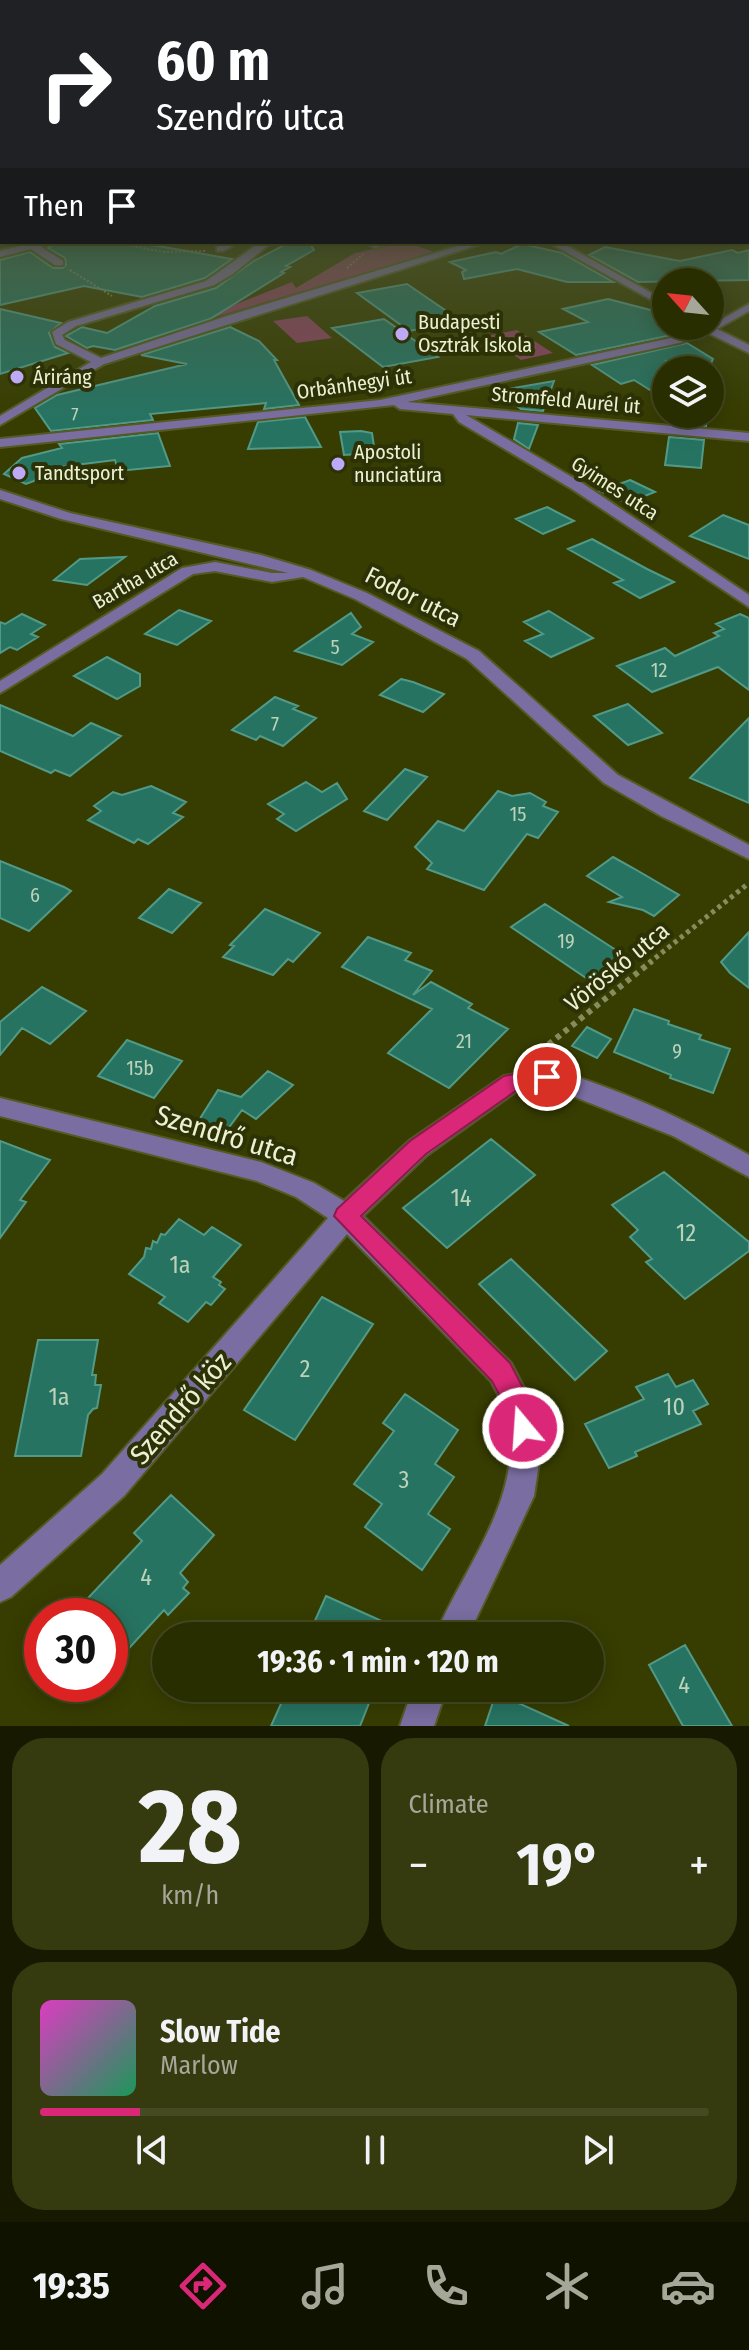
<!DOCTYPE html>
<html lang="en">
<head>
<meta charset="utf-8">
<style>
  body { margin:0; font-family:"Fira Sans Condensed",sans-serif; background:#353a0f; color:#f1f3f6; height:100vh; display:flex; flex-direction:column; font-size:30px; white-space:nowrap }
  * { box-sizing:border-box; margin:0 }
  p { font-size:26px; color:#a5a899 }
  .icon { flex:none; width:44px; height:44px; fill:none; stroke:currentColor; stroke-width:2; stroke-linecap:round; stroke-linejoin:round }
  .map { position:relative; height:1726px; overflow:hidden }
  .details { display:flex; flex-direction:column; gap:12px; padding:12px; background:#171900; flex:1 }
  .details>* { flex:none }
  .hud { position:absolute; left:0px; top:0px; width:750px; height:244px; box-shadow:0 4px 20px #0003,0 0 0 2px #454a22; background:#202124; color:#fff; overflow:hidden }
  .needle { width:52px; rotate:297deg }
  .buttons { position:absolute; left:652px; top:268px; display:grid; gap:16px }
  .buttons a { display:grid; place-items:center; width:72px; height:72px; border-radius:50%; background:#292e00; box-shadow:0 4px 20px #0003,0 0 0 2px #454a22; font-size:40px }
  .speed { position:absolute; left:24px; top:1598px; display:flex; gap:16px; font-size:40px; font-weight:700; text-align:center }
  .speed>* { display:grid; place-content:center; width:104px; height:104px; border-radius:50%; background:#292e00; box-shadow:0 4px 20px #0003,0 0 0 2px #454a22; line-height:1 }
  .speed .limit { border:12px solid #d22; background:#fff; color:#111 }
  .pin { position:absolute; display:grid; place-items:center; width:68px; height:68px; color:#fff; margin:-34px; border:4px solid #fff; border-radius:50%; box-shadow:0 2px 8px #0007 }
  .me { position:absolute; width:88px; margin:-44px; rotate:342deg; stroke-linejoin:round; filter:drop-shadow(0 0 6px #0008) }
  .turn { display:flex; align-items:center; gap:28px; height:168px; padding:0 24px; font-size:36px }
  .turn .icon { width:104px; height:104px; stroke-width:2.5 }
  .turn b { display:block; font-size:56px; line-height:68px }
  .then { display:flex; align-items:center; height:76px; padding:0 24px; background:#0003; gap:16px; font-size:30px }
  .big { font-size:60px; font-weight:700; line-height:1.1 }
  .details .widget { flex:1; display:flex; flex-direction:column; justify-content:center; gap:12px; min-width:0; padding:0 28px; border-radius:32px; background:#353a0f }
  .details .dial { align-items:center; gap:0 }
  .dial b { font-size:104px; line-height:1 }
  .song { display:flex; align-items:center; gap:24px }
  .cover { width:96px; height:96px; border-radius:12px; background:linear-gradient(135deg,hsl(310 70% 55%),hsl(150 70% 35%)) }
  .played { height:8px; border-radius:4px; background:linear-gradient(90deg,#db2777 15%,#454a22 15%) }
  .keys { display:flex; justify-content:space-around; direction:ltr }
  .heat { display:flex; justify-content:space-between; align-items:center; font-size:44px; direction:ltr }
  .details .tiles { flex:1; display:grid; gap:12px; grid-template-columns:1fr 1fr }
  .widget:last-child { grid-column:span 2 }
  .trip { position:absolute; left:152px; top:1622px; width:452px; height:80px; border-radius:40px; background:#292e00; box-shadow:0 4px 20px #0003,0 0 0 2px #454a22; font-weight:700; line-height:80px; text-align:center }
  .tab-bar { display:flex; height:128px; justify-content:space-around; align-items:center; background:#101200; color:#a5a899 }
  .tab-bar .icon { width:56px; height:56px }
  .tab-bar .on { color:#db2777 }
  .tab-bar b { font-size:36px; color:#f1f3f6 }
  .map>svg:first-child { display:block }
  .green { fill:#89435f }
  .building { fill:#277362; stroke:#529a88; stroke-width:2 }
  .lines { fill:none; stroke-linecap:round; stroke-linejoin:round }
  .minor-casing { stroke:#545a22; stroke-width:4 }
  .path-far2 { stroke:#868c5d; stroke-width:2; stroke-dasharray:2 2; stroke-linecap:butt }
  .path-far1 { stroke:#868c5d; stroke-width:5; stroke-dasharray:4 4; stroke-linecap:butt }
  .path { stroke:#868c5d; stroke-width:6; stroke-dasharray:5 5; stroke-linecap:butt }
  .minor { fill:#7a6da1; fill-rule:evenodd }
  .route { fill:#db2777; stroke:#8e194d; stroke-width:2 }
  .poi-dot { fill:#bda9f5; stroke:#2d3206; stroke-width:3 }
  .labels { text-anchor:middle; stroke-width:8; stroke-linejoin:round; paint-order:stroke }
  .far-number-label { font-size:18px; fill:#bbd2b8 }
  .far-poi-label { font-size:20px; fill:#ecf1d4; stroke:#2d3206; text-anchor:start }
  .far-street-label { font-size:20px; fill:#ecf1d4; stroke:#2d3206 }
  .number-label { font-size:20px; fill:#bbd2b8 }
  .street-label { font-size:24px; fill:#ecf1d4; stroke:#2d3206 }
  .near-number-label { font-size:24px; fill:#bbd2b8 }
  .near-street-label { font-size:28px; fill:#ecf1d4; stroke:#2d3206 }
</style>
</head>
<body>
<div class="map">
<svg width="749" height="1726" viewBox="0 0 749 1726">
  <rect width="100%" height="100%" fill="#373d00"/>
  <path class="green" d="M406 242 434 252 212 318 209 315 292 282 296 288 355 253Z
    M307 316 332 338 297 343 273 321Z
    M517 330 553 353 521 360 486 336Z"/>
  <path class="building" d="M57 242H135L232 259 205 278 142 297 84 286 0 305V260L30 252 53 268H63L66 265 65 258 48 248Z
    M290 242H309L314 250 286 266 290 267 281 272 284 273 210 319 115 350 93 346 87 348 66 336 82 327 107 333 155 306 216 288 252 262Z
    M522 244 562 253 613 282H567L517 269 464 279 462 272 466 270 450 262 496 252 501 254Z
    M605 247 680 261 732 250 738 253 749 250V280L638 282 589 255Z
    M407 284 461 321 409 331 357 293Z
    M608 299 666 314V331L672 335 576 355 539 332 588 322 563 309Z
    M0 309 61 323 49 333 55 347 68 353 0 374Z
    M384 319 438 357 383 367 332 328Z
    M230 327 259 341 277 360H274L299 405 264 409 266 403 150 414 153 420 51 431 35 408 57 395 187 364 141 355Z
    M687 343 713 359 708 370H684L666 361V400L634 380 621 384 592 365Z
    M554 381 543 411 521 409 496 391Z
    M672 414H708L706 426 671 423Z
    M305 417 321 447 248 449 258 422Z
    M518 423 538 425 529 449 514 439Z
    M361 431 372 433 375 453 344 455 340 432Z
    M158 433 170 466 118 471 115 460 43 469 34 481 26 484 4 474 22 458 62 448 59 444Z
    M669 437 704 440 701 468 665 465Z
    M630 480 655 492 627 503 600 491Z
    M547 507 574 521 543 534 516 519Z
    M723 515 749 525V559L690 536Z
    M592 539 647 569 674 582 640 598 614 583 623 580 568 549Z
    M125 557 87 585 54 580 80 559Z
    M179 610 211 621 177 645 145 634Z
    M549 611 593 638 551 657 525 641 543 634 524 622Z
    M351 613 361 627 352 634 373 642 342 665 295 651Z
    M22 614 45 625 31 634 38 637 17 650 10 647 0 653V622L5 624Z
    M740 614 749 618V690L718 667 652 692 617 666 665 648 675 656 719 636 714 633 724 629 716 624Z
    M107 657 140 674V686L117 699 74 676Z
    M401 679 413 682 444 694 423 712 380 695Z
    M275 697 298 706 293 709 316 718 283 746 260 736 256 740 232 730Z
    M628 704 662 733 628 745 594 716Z
    M0 705 73 736 91 723 121 736 70 776 55 770 51 773 0 751Z
    M749 718V803L690 778Z
    M405 769 427 777 387 820 364 811Z
    M306 782 322 792 337 783 347 799 296 831 277 819 284 814 268 804Z
    M151 786 186 802 173 813 183 817 148 844 138 839 134 843 88 820 101 811 94 806 113 792 122 795Z
    M498 791 512 796 530 793 546 802 543 806 558 812 538 838 527 834 484 890 427 869 432 863 415 847 438 821 464 831Z
    M613 857 633 868 679 895 654 916 643 910 609 902 622 897 587 876Z
    M0 861 64 887 71 891 29 931 0 918Z
    M169 889 201 903 172 933 139 918Z
    M545 904 622 954 589 980 511 927Z
    M265 909 320 933 293 962 288 959 273 975 223 957 234 946 230 945Z
    M749 932V988L730 973 721 962Z
    M368 937 411 953 405 960 432 971 413 995 431 982 472 1004 468 1008 508 1029 449 1088 388 1053 432 1009 342 967Z
    M42 987 86 1011 50 1044 22 1028 0 1055V1022Z
    M634 1009 669 1021 668 1024 701 1035 699 1039 730 1049 713 1093 670 1078 671 1075 614 1052Z
    M587 1027 611 1039 597 1058 572 1046Z
    M127 1040 182 1061 154 1098 98 1076Z
    M268 1071 293 1085 256 1119 242 1110 221 1138 194 1128 218 1090 241 1097Z
    M491 1139 535 1175 447 1248 403 1208Z
    M0 1141 50 1160 20 1200 26 1202 0 1238Z
    M664 1172 749 1242V1251L685 1299 646 1262 652 1259 630 1237 638 1230 612 1205Z
    M179 1219 204 1235 212 1227 241 1245 213 1277 221 1282 219 1285 225 1289 211 1305 206 1302 188 1322 159 1303 165 1297 129 1274 144 1257 146 1248 151 1249 153 1241 157 1243 161 1234 165 1235Z
    M511 1259 607 1351 575 1380 479 1284Z
    M322 1297 373 1324 295 1440 244 1410Z
    M38 1340H98L92 1375H96L95 1385H101L97 1408 93 1409 88 1415 81 1456H15Z
    M668 1374 676 1387 693 1380 708 1404 693 1411 701 1424 635 1452 637 1456 609 1468 585 1424 644 1399 636 1387Z
    M405 1394 458 1430 435 1464 454 1477 428 1514 450 1529 422 1570 365 1527 382 1504 354 1484 394 1431 383 1423Z
    M171 1495 214 1535 180 1573 188 1582 183 1588 189 1593 168 1615 164 1610 120 1658 110 1648V1616H71L142 1541 134 1533Z
    M326 1596 415 1636H308Z
    M685 1645 732 1726H683L649 1665Z
    M288 1688H375L360 1726H271Z
    M496 1693 569 1726H485Z"/>
  <g class="lines">
    <defs>
      <path id="minor" d="M0 206H2V212H0Z
        M748 215H749V221H748Z
        M37 242H54L41 247 63 261V265H55L31 249 0 257V251Z
        M227 242H240L223 251H217V247Z
        M261 242H272L233 274 214 285 76 326 62 335 65 340 101 358 230 315 472 242H487L104 364 0 425V416L91 362 56 344 52 332 68 322 206 281Z
        M392 242 375 248 370 245Z
        M548 242H560L666 301V308Z
        M749 304V311L717 329 749 345V353L708 333 679 343 407 402 749 433V441L466 415 582 483 749 595V607L572 489 459 422 453 414 400 409 394 405 0 447V439L380 400 676 337 700 329 697 326H710Z
        M0 490 70 513 261 555 311 570 367 593 479 651 618 775 749 845V859L661 816 604 783 467 659 355 599 303 577 272 582 215 571 193 574 0 693V681L182 568 215 562 272 573H288L61 519 0 499Z
        M547 1068C618 1088 685 1119 749 1155V1177L673 1136 547 1086 518 1090 427 1155 363 1216 511 1363 534 1407 541 1449 534 1496 468 1636H435C464 1566 530 1490 505 1409 502 1400 495 1390 491 1381L347 1234 124 1496 11 1597 0 1602V1565L102 1474 328 1218 296 1197 257 1181 0 1116V1098L261 1162 314 1183 344 1201 409 1141 504 1076Z
        M413 1688H447L434 1726H400Z"/>
    </defs>
    <use href="#minor" class="minor-casing"/>
    <path class="path-far2" d="M112 242 163 252 206 251
      M347 268 363 254
      M70 270 112 296"/>
    <path class="path-far1" d="M649 963 749 883"/>
    <path class="path" d="M533 1057 652 961"/>
    <use href="#minor" class="minor"/>
  </g>
  <linearGradient id="sky" x2="0" y2="1"><stop stop-color="#1e2200"/><stop offset="0.42" stop-color="#4d5737"/><stop offset="1" stop-color="#4d5737" stop-opacity="0"/></linearGradient>
  <rect width="749" height="418" fill="url(#sky)"/>
  <path class="route" d="M547 1068 554 1071 557 1077 554 1082 517 1090 426 1154 361 1216 510 1363 533 1407 536 1428 532 1437 523 1441 513 1437 507 1409 492 1381 334 1216 337 1209 410 1141 504 1076Z"/>
  <g class="poi-dot">
    <circle cx="402" cy="334" r="8"/>
    <circle cx="17" cy="377" r="8"/>
    <circle cx="338" cy="464" r="8"/>
    <circle cx="19" cy="473" r="8"/>
  </g>
  <g class="labels">
    <g class="far-number-label">
      <text x="75" y="421">7</text>
    </g>
    <g class="far-poi-label">
      <text x="418" y="329">Budapesti<tspan x="418" dy="23">Osztrák Iskola</tspan></text>
      <text x="33" y="384">Áriráng</text>
      <text x="354" y="459">Apostoli<tspan x="354" dy="23">nunciatúra</tspan></text>
      <text x="35" y="480">Tandtsport</text>
    </g>
    <g class="far-street-label">
      <text transform="translate(354 384) rotate(-8)" y="7">Orbánhegyi út</text>
      <text transform="translate(566 400) rotate(5)" y="7">Stromfeld Aurél út</text>
      <text transform="translate(615 488) rotate(33)" y="7">Gyimes utca</text>
      <text transform="translate(135 580) rotate(-30)" y="7">Bartha utca</text>
    </g>
    <g class="number-label">
      <text x="335" y="654">5</text>
      <text x="659" y="677">12</text>
      <text x="275" y="731">7</text>
      <text x="518" y="821">15</text>
      <text x="35" y="902">6</text>
      <text x="566" y="948">19</text>
      <text x="464" y="1048">21</text>
      <text x="677" y="1058">9</text>
      <text x="140" y="1075">15b</text>
    </g>
    <g class="street-label">
      <text transform="translate(413 597) rotate(27)" y="8">Fodor utca</text>
      <text transform="translate(617 967) rotate(-39)" y="8">Vöröskő utca</text>
    </g>
    <g class="near-number-label">
      <text x="461" y="1206">14</text>
      <text x="686" y="1241">12</text>
      <text x="180" y="1273">1a</text>
      <text x="305" y="1377">2</text>
      <text x="59" y="1405">1a</text>
      <text x="674" y="1415">10</text>
      <text x="404" y="1488">3</text>
      <text x="146" y="1585">4</text>
      <text x="684" y="1693">4</text>
    </g>
    <g class="near-street-label">
      <text transform="translate(227 1135) rotate(17)" y="10">Szendrő utca</text>
      <text transform="translate(180 1408) rotate(-49)" y="10">Szendrő köz</text>
    </g>
  </g>
</svg>
<div class="buttons">
<a><svg class="needle" viewBox="-14 -14 28 28"><path d="M0-13l5 13h-10z" fill="#e53935"/><path d="M0 13l5-13h-10z" fill="#a5a899"/></svg></a>
<a><svg class="icon" aria-label="layers" viewBox="0 0 24 24"><path d="M12 4l9 5-9 5-9-5zM3 14l9 5 9-5"/></svg></a>
</div>
<div class="speed"><div class="limit">30</div></div>
<div class="pin" style="left:547px;top:1077px;background:#d93025"><svg class="icon" aria-label="arrive" viewBox="0 0 24 24"><path d="M6 21V4h12l-3 4 3 4H6"/></svg></div>
<svg class="me" style="left:523px;top:1428px" viewBox="-20 -20 40 40"><circle r="17" fill="#db2777" stroke="#fff" stroke-width="3"/><path d="M0-11L8 9 0 5-8 9z" fill="#fff"/></svg>
<div class="trip">19:36 · 1 min · 120 m</div>
<div class="hud">
<div class="turn"><svg class="icon" aria-label="right" viewBox="0 0 24 24"><path d="M7 20v-9h11M14 6l5 5-5 5"/></svg><div><b>60 m</b>Szendrő utca</div></div>
<div class="then">Then<svg class="icon" aria-label="arrive" viewBox="0 0 24 24"><path d="M6 21V4h12l-3 4 3 4H6"/></svg></div>
</div>
</div>
<section class="details">
<div class="tiles">
<div class="widget dial"><b>28</b><p>km/h</p></div>
<div class="widget"><p>Climate</p>
<div class="heat"><a>−</a><b class="big">19°</b><a>+</a></div>
</div>
<div class="widget">
<div class="song"><i class="cover"></i><div><b>Slow Tide</b><p>Marlow</p></div></div>
<div class="played"></div>
<div class="keys"><svg class="icon" aria-label="previous" viewBox="0 0 24 24"><path d="M18 5L8 12l10 7zM5 5v14"/></svg><svg class="icon" aria-label="pause" viewBox="0 0 24 24"><path d="M8 5v14M16 5v14"/></svg><svg class="icon" aria-label="next" viewBox="0 0 24 24"><path d="M6 5l10 7-10 7zM19 5v14"/></svg></div>
</div>
</div>
</section>
<nav class="tab-bar">
<b>19:35</b>
<svg class="icon on" aria-label="directions" viewBox="0 0 24 24"><path d="M12 3l9 9-9 9-9-9zM9 14v-3h6M13 9l2 2-2 2"/></svg>
<svg class="icon" aria-label="music" viewBox="0 0 24 24"><path d="M9 18V5l10-2v13"/><circle cx="6" cy="18" r="3"/><circle cx="16" cy="16" r="3"/></svg>
<svg class="icon" aria-label="phone" viewBox="0 0 24 24"><path d="M5 4h4l2 5-3 2q2 4 5 5l2-3 5 2v4C11 20 4 13 5 4z"/></svg>
<svg class="icon" aria-label="climate" viewBox="0 0 24 24"><path d="M12 3v18M4 7l16 10M4 17L20 7"/></svg>
<svg class="icon" aria-label="car" viewBox="0 0 24 24"><path d="M5 17H2v-5l4-1 3-4h7l3 4 3 1v5h-3M9 17h6M6 11h13"/><circle cx="7" cy="17" r="2"/><circle cx="17" cy="17" r="2"/></svg>
</nav>
</body>
</html>
